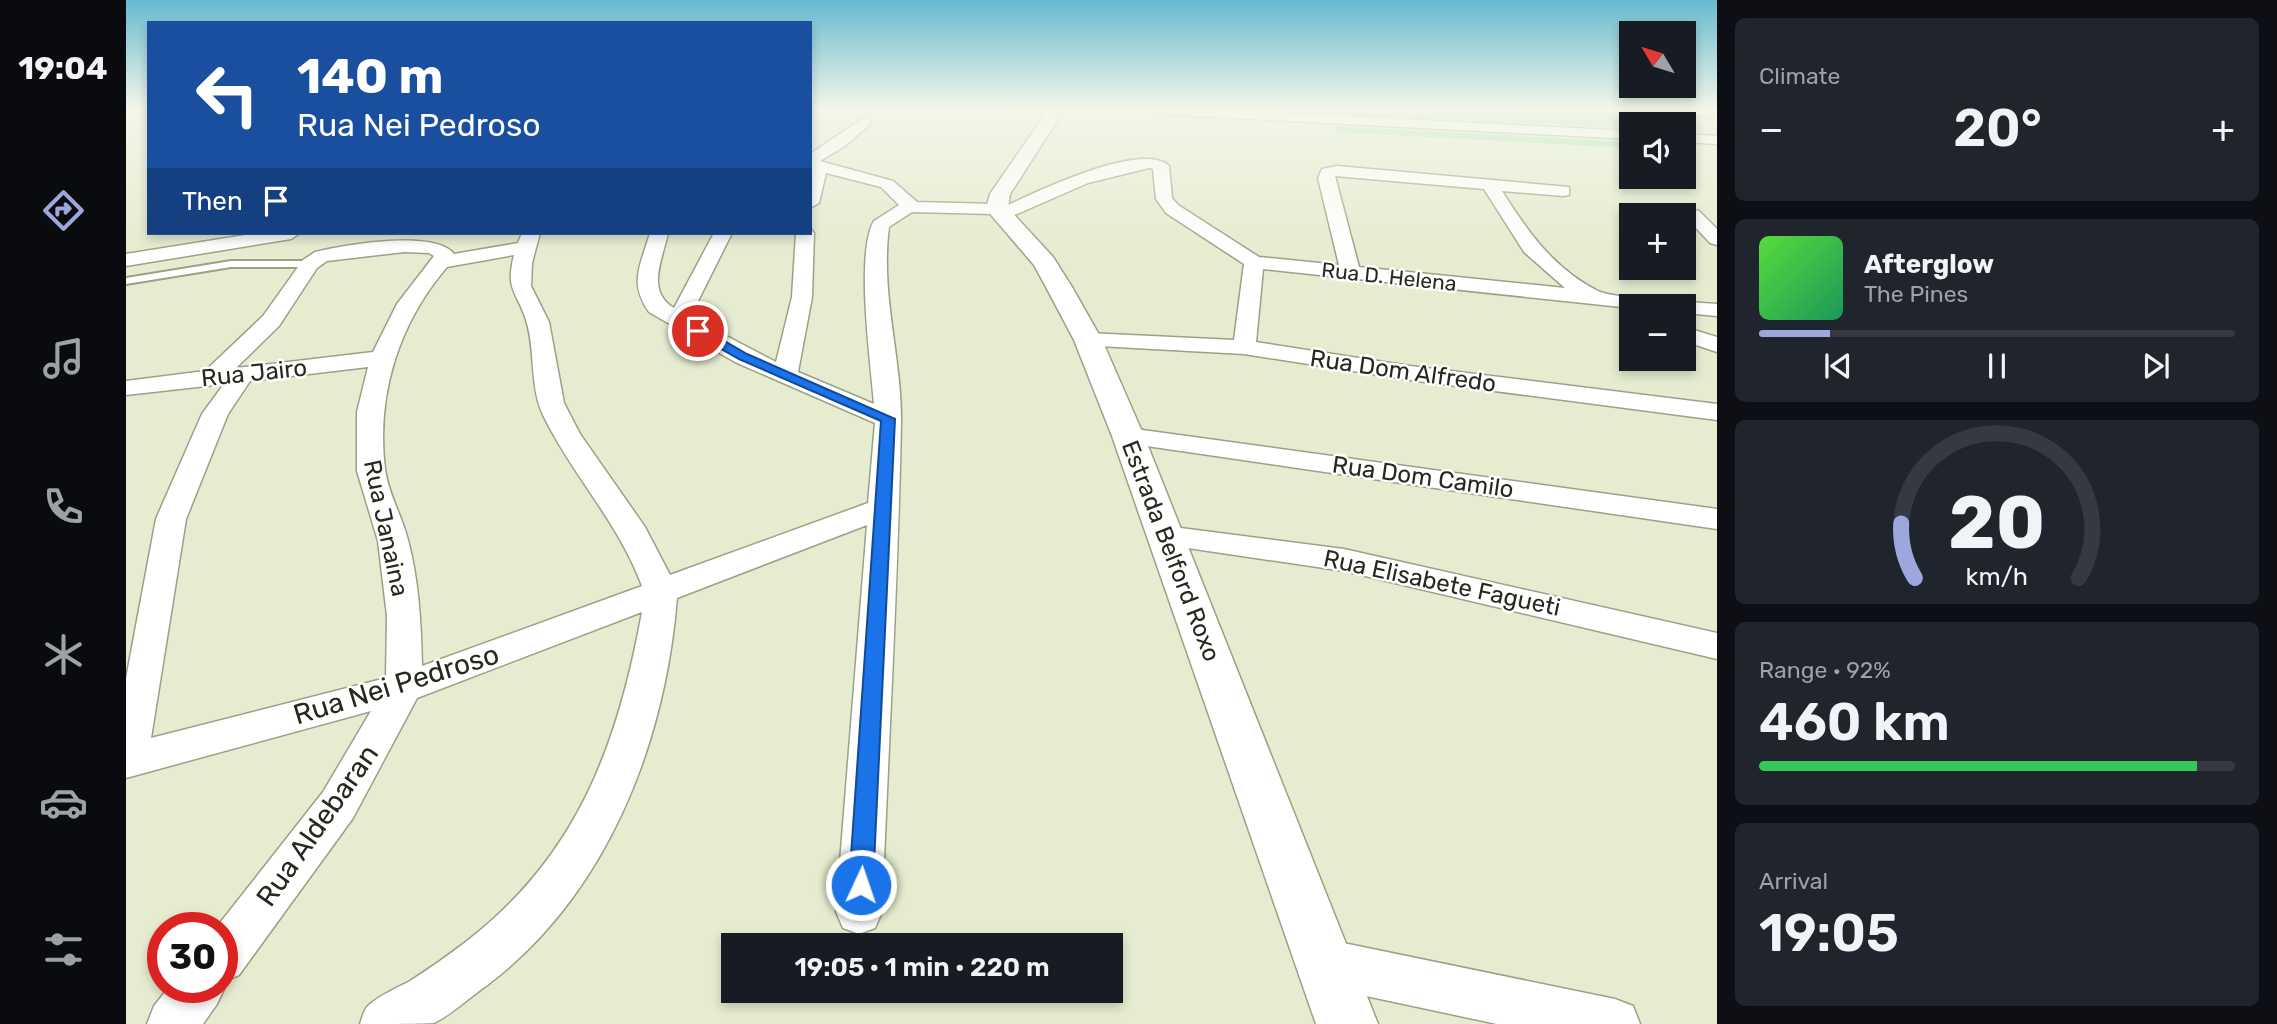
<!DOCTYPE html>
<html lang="en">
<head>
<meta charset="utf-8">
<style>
  body { margin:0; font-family:Rubik,sans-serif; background:#20242c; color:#f1f3f6; height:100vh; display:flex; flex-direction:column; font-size:26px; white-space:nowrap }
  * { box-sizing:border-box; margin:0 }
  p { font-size:23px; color:#9ea1a6 }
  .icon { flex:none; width:38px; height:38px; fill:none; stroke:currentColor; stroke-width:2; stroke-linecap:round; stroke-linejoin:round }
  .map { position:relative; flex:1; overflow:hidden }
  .sheet { display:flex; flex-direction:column; gap:18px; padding:18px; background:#0d0f14; width:560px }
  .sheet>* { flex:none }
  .banner { position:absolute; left:21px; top:21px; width:665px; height:214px; border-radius:0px; box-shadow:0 4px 10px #0003; background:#1a4fa0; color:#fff; overflow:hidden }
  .needle { width:46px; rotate:308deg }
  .fabs { position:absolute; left:1493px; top:21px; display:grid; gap:14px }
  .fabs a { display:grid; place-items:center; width:77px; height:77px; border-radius:0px; background:#171b24; box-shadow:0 4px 10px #0003; font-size:35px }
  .speed { position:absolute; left:21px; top:912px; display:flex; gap:14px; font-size:35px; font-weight:700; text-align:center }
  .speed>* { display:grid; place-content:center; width:91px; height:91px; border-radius:50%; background:#171b24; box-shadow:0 4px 10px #0003; line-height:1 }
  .speed .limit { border:10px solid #d22; background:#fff; color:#111 }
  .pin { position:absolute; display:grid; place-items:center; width:60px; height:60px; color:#fff; margin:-30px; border:4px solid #fff; border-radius:50%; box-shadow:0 2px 7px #0007 }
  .me { position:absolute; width:77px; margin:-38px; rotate:3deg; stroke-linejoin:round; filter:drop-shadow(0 0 5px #0008) }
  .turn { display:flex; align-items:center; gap:24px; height:147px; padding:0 35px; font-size:32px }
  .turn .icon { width:91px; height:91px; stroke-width:2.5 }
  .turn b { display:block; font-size:49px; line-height:60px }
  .then { display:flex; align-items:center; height:66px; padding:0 35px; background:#0003; gap:14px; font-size:26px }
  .big { font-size:52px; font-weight:600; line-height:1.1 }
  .sheet .card { flex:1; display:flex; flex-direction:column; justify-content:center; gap:10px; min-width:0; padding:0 24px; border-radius:10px; background:#20242c }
  .sheet .dial { align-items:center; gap:0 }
  .dial svg { height:182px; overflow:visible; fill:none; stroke:#363941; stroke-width:7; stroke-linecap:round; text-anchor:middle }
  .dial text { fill:#f1f3f6; stroke:none }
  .song { display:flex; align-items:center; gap:21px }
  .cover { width:84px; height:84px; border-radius:10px; background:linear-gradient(135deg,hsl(110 70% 55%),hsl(150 70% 35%)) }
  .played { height:7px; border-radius:4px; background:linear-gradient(90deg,#9ca8dd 15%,#363941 15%) }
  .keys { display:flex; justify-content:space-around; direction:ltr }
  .heat { display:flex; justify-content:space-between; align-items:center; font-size:38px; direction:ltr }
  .charge { height:10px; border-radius:5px; background:linear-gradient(90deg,#34c759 92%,#363941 0) }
  .trip { position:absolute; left:595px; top:933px; width:402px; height:70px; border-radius:0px; background:#171b24; box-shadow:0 4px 10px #0003; font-weight:600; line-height:70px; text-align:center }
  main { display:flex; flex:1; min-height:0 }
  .menu { display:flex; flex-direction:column; width:126px; justify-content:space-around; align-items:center; background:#090b0e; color:#9ea1a6 }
  .menu .icon { width:49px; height:49px }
  .menu .on { color:#9ca8dd }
  .menu b { font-size:32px; color:#f1f3f6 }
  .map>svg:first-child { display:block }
  .building { fill:#97e0a1 }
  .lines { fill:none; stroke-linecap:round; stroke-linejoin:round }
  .service-casing { stroke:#9ba186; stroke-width:4 }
  .minor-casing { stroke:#9ba186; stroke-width:3 }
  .tertiary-casing { stroke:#9ba186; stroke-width:3 }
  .service { fill:#fff; fill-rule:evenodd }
  .minor { fill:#fff; fill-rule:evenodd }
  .tertiary { fill:#fff; fill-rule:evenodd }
  .route { fill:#1a73e8; stroke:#114b97; stroke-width:2 }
  .labels { text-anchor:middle; stroke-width:5; stroke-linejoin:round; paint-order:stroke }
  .far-street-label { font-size:21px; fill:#27291e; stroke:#fff }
  .street-label { font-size:24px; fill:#27291e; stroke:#fff }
  .near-street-label { font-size:28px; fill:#27291e; stroke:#fff }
</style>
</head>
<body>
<main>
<nav class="menu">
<b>19:04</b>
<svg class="icon on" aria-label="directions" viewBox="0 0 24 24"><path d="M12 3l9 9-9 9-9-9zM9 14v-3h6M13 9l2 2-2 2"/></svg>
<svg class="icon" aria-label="music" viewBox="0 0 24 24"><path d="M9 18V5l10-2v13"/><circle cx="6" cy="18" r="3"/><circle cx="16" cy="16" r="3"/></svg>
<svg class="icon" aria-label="phone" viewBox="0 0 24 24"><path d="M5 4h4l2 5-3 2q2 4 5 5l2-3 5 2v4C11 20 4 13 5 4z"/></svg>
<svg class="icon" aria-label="climate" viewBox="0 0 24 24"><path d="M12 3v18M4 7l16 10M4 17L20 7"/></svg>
<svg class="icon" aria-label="car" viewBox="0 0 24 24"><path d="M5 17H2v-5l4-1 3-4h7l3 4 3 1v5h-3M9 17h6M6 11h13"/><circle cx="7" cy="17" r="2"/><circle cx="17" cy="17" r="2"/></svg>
<svg class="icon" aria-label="filters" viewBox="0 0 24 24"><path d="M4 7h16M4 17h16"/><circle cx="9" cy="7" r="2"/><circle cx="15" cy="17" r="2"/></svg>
</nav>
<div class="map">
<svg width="1591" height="1024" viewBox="0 0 1591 1024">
  <rect width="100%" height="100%" fill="#e5eccf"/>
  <path class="building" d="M1197 110H1428L1505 113V128L1199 113Z
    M1207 126 1505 142V148L1210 132Z"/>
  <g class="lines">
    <defs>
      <path id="service" d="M105 261H184L189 264 184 267H105L0 284V278Z"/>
      <path id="minor" d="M1025 110H1100L1505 131V139L1032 114Z
        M1534 110H1591V116L1541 114Z
        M739 117 744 118V124L719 146 694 161 767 181 791 202 871 204 878 207C907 193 1017 140 1043 166L1046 198 1052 205 1133 257 1213 265 1192 178 1196 169 1211 166 1443 187V195L1437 196 1376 191C1402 232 1428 269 1472 291 1488 299 1569 302 1591 304V316L1558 313V306L1505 308 1137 269 1130 342 1284 366 1591 404V420L1284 380 1118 354 954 345 951 340 962 333 1108 340 1118 264 1040 213 1030 199 1027 169 1023 168 962 183 875 221 869 220 867 214 786 212 763 227C754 295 776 357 775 423 772 586 762 749 756 912L749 928 733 934 717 928 710 912 741 525 551 598C539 745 480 896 360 986 343 998 326 1014 308 1023 293 1024 251 1024 234 1024 236 1018 238 1009 243 1005 254 995 271 988 284 981 303 969 323 955 341 941 451 856 492 745 516 612L291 698 227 818 113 975 96 982 99 987 91 1004 77 1024H21L28 1006 43 987H96V928H90L197 792 245 711 0 778V679L30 519 76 414 98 384 0 395V381L79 371 137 316 177 260 189 252C218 245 309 229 328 254L392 243 396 233H414L406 263 405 286 423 322 438 403 454 434 519 527 544 575 742 503 749 423 609 362 523 312C502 282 515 265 524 233H542C537 258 519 291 548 308L588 233H606L564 317 650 362 666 297 670 233H684L685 229 688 233 686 297 672 372 748 404C745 365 729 252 748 221L773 205 755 187 700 173 693 203 684 208V154ZM1209 176 1358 189 1398 252 1439 288 1233 267ZM278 252 303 253 308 256 271 304 247 352 110 368 153 326 191 268 201 261ZM388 255C379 291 391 291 400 320 410 351 403 384 417 415 446 475 493 523 516 586L296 666C295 624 293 581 282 540 276 516 262 493 259 469 250 394 273 323 321 267ZM242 367 231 412V471L252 541 261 616 260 678 25 738 60 519 102 414 124 381Z
        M1558 134 1591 136V144L1558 142Z
        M1567 210 1573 211 1591 229V245L1584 243 1558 215Z
        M132 233H174L165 239 0 266V254Z
        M1558 327 1591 337V352L1558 341Z
        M1002 428 1591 509V529L993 442 989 436 993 430Z
        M1039 526 1218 549 1591 633V659L1218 571 1028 543 1024 536 1028 529Z
        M1198 939 1489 999 1507 1006 1514 1024H1371L1198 987 1181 980 1174 963 1181 946Z"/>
      <path id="tertiary" d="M922 110H938L884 194 882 208 927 257 946 287 976 340 1018 436 1252 1024H1190L986 436 948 340 920 287 908 265 860 209 864 194Z"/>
    </defs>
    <use href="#service" class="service-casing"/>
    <use href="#minor" class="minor-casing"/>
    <use href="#tertiary" class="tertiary-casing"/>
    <use href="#service" class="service"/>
    <use href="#minor" class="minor"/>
    <use href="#tertiary" class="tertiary"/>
  </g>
  <linearGradient id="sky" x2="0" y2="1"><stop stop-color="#68bad0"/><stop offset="0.43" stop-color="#f3f6e9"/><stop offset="1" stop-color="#f3f6e9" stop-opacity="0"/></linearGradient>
  <rect width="1591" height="253" fill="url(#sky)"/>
  <path class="route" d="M567 328H576L621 354 769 419 747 885 743 893 735 897 726 893 723 885 755 421 613 359 567 333Z"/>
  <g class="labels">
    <g class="far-street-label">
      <text transform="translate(1263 277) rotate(6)" y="7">Rua D. Helena</text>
    </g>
    <g class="street-label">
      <text transform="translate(1277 371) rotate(8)" y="8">Rua Dom Alfredo</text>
      <text transform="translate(128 373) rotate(-6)" y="8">Rua Jairo</text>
      <text transform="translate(1297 477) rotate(8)" y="8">Rua Dom Camilo</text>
      <text transform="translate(260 528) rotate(78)" y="8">Rua Janaina</text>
      <text transform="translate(1045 551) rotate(69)" y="8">Estrada Belford Roxo</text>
      <text transform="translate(1316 583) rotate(12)" y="8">Rua Elisabete Fagueti</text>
    </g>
    <g class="near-street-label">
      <text transform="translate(270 684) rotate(-17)" y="10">Rua Nei Pedroso</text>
      <text transform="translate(191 825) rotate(-55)" y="10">Rua Aldebaran</text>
    </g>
  </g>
</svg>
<div class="fabs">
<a><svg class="needle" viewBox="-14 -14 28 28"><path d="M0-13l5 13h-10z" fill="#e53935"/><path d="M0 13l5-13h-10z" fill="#9ea1a6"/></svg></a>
<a><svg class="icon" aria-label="sound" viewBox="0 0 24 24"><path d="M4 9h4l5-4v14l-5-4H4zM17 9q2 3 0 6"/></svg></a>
<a>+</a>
<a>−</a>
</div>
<div class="speed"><div class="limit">30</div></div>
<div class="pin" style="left:572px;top:331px;background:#d93025"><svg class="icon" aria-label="arrive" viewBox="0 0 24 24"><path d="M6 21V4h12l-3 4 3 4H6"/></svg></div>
<svg class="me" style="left:735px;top:885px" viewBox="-20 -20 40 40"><circle r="17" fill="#1a73e8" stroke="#fff" stroke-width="3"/><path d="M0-11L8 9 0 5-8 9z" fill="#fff"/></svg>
<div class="trip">19:05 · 1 min · 220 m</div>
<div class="banner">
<div class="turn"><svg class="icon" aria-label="left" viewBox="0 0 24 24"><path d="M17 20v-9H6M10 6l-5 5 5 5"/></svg><div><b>140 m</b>Rua Nei Pedroso</div></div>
<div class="then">Then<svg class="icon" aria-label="arrive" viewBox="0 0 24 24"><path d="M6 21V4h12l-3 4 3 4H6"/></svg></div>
</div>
</div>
<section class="sheet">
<div class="card"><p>Climate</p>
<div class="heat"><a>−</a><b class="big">20°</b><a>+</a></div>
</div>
<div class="card">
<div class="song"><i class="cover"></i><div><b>Afterglow</b><p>The Pines</p></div></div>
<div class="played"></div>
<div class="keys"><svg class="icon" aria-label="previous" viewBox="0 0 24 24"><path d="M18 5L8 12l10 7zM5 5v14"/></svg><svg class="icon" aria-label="pause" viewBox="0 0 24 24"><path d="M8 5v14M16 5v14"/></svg><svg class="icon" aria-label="next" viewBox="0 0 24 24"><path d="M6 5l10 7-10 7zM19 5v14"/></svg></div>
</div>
<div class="card dial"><svg viewBox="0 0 100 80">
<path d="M14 69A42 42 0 1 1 86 69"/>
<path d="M14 69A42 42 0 0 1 8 45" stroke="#9ca8dd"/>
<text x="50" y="56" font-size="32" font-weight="700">20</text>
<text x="50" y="72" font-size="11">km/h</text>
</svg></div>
<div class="card"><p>Range · 92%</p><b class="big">460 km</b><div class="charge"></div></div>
<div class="card"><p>Arrival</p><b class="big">19:05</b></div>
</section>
</main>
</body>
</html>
